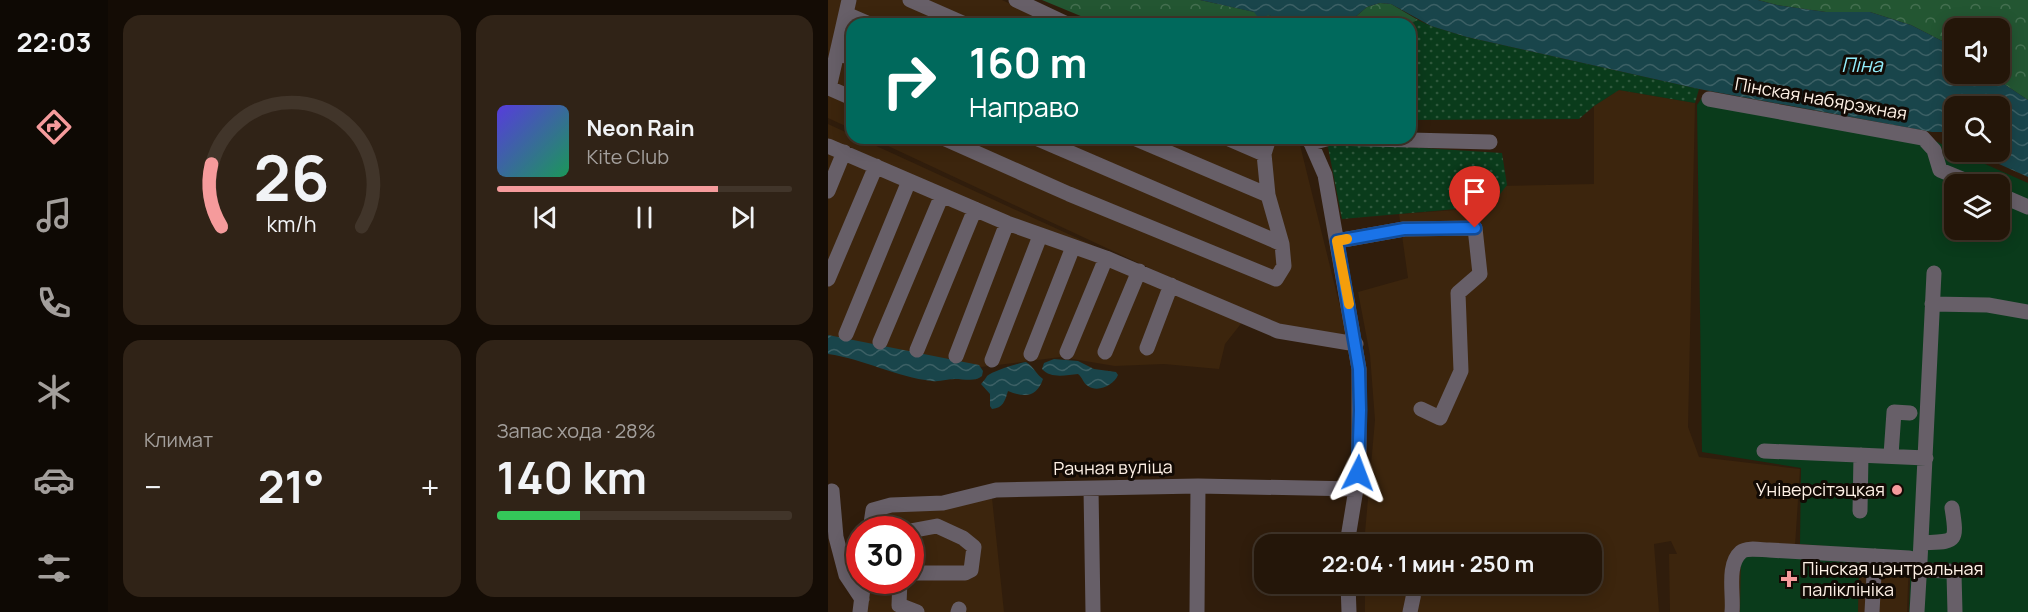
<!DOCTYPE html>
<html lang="ru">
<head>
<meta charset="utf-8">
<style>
  body { margin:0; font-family:Manrope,sans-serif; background:#302317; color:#f1f3f6; height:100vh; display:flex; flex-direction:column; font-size:22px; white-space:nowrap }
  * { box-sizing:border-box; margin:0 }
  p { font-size:20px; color:#a39f9c }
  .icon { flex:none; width:33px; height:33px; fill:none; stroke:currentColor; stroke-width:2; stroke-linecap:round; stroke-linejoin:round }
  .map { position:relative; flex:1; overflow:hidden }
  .panel { display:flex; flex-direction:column; gap:15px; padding:15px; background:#140c05; width:720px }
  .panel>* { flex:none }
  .hud { position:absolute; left:18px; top:18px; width:570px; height:126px; border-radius:18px; box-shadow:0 3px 15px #0003,0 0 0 2px #41352a; background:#00695c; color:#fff; overflow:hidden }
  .buttons { position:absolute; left:1116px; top:18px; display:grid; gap:12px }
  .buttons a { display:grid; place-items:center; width:66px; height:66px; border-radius:12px; background:#241609; box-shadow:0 3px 15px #0003,0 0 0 2px #41352a; font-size:30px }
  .speed { position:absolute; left:18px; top:516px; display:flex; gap:12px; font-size:30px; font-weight:700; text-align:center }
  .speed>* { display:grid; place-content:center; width:78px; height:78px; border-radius:50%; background:#241609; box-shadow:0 3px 15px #0003,0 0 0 2px #41352a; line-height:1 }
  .speed .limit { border:9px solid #d22; background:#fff; color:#111 }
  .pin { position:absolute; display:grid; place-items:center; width:51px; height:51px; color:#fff; margin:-62px -26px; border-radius:50% 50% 50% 0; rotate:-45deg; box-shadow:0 0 6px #0007 }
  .pin .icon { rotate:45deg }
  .me { position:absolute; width:66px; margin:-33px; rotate:3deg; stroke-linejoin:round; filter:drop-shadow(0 0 4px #0008) }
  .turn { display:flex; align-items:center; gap:21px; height:126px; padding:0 24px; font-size:27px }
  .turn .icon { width:78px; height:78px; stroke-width:2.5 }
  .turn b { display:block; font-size:42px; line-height:51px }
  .big { font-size:45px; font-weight:700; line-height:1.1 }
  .panel .tile { flex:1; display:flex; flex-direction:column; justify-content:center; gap:9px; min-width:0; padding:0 21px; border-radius:18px; background:#302317 }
  .panel .dial { align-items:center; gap:0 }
  .dial svg { height:156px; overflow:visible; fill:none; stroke:#41352a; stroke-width:7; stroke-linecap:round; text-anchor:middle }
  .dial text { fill:#f1f3f6; stroke:none }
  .song { display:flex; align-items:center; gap:18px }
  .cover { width:72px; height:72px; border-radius:9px; background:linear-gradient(135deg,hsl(250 70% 55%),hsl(150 70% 35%)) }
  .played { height:6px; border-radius:3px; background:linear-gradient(90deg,#f59b9c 75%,#41352a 75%) }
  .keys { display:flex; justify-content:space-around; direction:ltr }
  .heat { display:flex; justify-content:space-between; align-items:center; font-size:33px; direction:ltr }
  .charge { height:9px; border-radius:4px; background:linear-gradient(90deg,#34c759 28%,#41352a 0) }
  .panel .tiles { flex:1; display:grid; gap:15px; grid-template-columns:repeat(2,1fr) }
  .trip { position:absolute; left:426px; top:534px; width:348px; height:60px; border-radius:18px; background:#241609; box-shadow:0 3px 15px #0003,0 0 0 2px #41352a; font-weight:700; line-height:60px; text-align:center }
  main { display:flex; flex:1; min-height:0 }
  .tab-bar { display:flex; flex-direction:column; width:108px; justify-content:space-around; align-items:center; background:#0e0904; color:#a39f9c }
  .tab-bar .icon { width:42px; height:42px }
  .tab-bar .active { color:#f59b9c }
  .tab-bar b { font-size:27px; color:#f1f3f6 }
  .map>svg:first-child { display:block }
  .built { fill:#3c250d }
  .grass { fill:url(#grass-dots) }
  .forest { fill:url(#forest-crowns) }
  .park { fill:#0a3b1b; fill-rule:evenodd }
  .water { fill:url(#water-waves) }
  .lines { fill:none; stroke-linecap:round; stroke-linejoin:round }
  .minor { stroke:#675f68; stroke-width:15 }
  .route-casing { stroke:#114b97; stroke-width:15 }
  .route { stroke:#1a73e8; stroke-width:10 }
  .slow { stroke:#f59e0b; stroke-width:10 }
  .poi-dot { fill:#f59b9c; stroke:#120a04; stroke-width:2 }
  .labels { text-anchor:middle; stroke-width:6; stroke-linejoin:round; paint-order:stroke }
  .street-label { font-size:18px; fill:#fef1e6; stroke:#120a04 }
  .poi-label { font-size:18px; fill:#fef1e6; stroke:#120a04; text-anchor:end }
  .water-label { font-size:20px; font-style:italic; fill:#93eefc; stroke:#120a04 }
</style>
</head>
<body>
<main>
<nav class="tab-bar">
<b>22:03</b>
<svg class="icon active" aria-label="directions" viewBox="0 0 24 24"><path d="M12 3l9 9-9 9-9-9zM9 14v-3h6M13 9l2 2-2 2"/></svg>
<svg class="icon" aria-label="music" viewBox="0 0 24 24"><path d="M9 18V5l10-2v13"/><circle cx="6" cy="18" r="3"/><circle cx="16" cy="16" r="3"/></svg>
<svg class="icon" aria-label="phone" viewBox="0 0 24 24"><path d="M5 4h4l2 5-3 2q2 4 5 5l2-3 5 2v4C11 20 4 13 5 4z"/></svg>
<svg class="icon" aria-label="climate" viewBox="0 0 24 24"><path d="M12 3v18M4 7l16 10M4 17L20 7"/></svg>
<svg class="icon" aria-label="car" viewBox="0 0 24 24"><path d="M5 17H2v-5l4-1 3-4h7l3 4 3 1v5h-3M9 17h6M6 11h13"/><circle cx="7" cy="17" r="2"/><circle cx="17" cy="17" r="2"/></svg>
<svg class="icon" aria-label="filters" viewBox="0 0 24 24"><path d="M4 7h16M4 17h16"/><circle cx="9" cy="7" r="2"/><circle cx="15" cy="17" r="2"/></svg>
</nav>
<section class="panel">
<div class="tiles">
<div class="tile dial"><svg viewBox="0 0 100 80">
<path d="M14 69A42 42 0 1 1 86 69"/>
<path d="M14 69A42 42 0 0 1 9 37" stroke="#f59b9c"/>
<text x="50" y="56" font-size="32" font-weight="700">26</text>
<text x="50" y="72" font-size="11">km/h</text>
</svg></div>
<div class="tile">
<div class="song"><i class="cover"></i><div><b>Neon Rain</b><p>Kite Club</p></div></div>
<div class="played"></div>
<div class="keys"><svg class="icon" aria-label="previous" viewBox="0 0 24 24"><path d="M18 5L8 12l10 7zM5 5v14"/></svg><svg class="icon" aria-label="pause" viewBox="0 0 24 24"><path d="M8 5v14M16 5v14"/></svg><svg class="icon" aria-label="next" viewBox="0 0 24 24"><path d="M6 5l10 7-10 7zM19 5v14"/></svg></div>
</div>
<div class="tile"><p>Климат</p>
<div class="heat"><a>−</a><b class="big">21°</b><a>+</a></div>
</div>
<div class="tile"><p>Запас хода · 28%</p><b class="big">140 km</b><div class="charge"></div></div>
</div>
</section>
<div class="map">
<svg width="1200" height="612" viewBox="0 0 1200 612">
  <defs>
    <pattern id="grass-dots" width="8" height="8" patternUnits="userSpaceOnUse" patternTransform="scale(1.5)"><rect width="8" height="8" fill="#0a3b1b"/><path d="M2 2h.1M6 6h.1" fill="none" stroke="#2f583c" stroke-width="1.8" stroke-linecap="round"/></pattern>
    <pattern id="forest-crowns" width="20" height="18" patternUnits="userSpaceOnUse" patternTransform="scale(1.5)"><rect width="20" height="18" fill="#235632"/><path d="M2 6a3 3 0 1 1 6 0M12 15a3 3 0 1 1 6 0" fill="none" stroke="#446f50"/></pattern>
    <pattern id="water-waves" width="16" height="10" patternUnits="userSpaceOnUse" patternTransform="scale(1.5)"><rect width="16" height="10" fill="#19454b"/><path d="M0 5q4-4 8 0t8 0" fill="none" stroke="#3c6065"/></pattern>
  </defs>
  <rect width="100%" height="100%" fill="#301d0c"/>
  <path class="built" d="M0 0H174L225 24H24V129L0 118Z
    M791 90 867 103 860 427 871 457 972 469 967 546 1081 558 1079 612H842L841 554H849L843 541 826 544 831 612H537V584H764V544H536L547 420 542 355 530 292 580 278 571 214 655 208 669 186 766 184V106Z
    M0 124 24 135V138H31L419 316 397 344 391 369 336 364 287 366 233 357 153 367 0 340Z
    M43 138H465L471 141 519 335 469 337Z
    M164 498 176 612H38L41 581 82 580V530L46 529 48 513Z"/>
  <path class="grass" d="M590 20 603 26 639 37 871 89 867 103 791 90 766 106 751 119 582 120V24H579Z
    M499 142 674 153 679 185 663 206 514 219Z"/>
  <path class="forest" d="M214 0H372L482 24H272Z
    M930 0H1200V100L1161 74H1172V28H1126V47L1083 25 1042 12H998L949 5Z
    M552 3 563 4 590 20 579 24H519L539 7Z"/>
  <path class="park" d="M877 93 1093 134 1126 150V152H1130L1200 183V612H1081L1083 553 972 544 973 468 874 452 869 105ZM1126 184H1172V230H1126Z
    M913 553 1031 561 1030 612H912Z"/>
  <path class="water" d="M372 0H930L949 5 998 12H1042L1083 25 1126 47V74H1161L1200 100V177L1171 164 1167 161 1163 152H1172V106H1126V136L1114 132H1104L871 89 639 37 603 26 563 4 552 3 539 7 519 24H482L439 15 446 24H435L426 12Z
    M0 335 151 365 155 371 154 376C148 382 136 379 127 379 120 379 112 382 104 381 68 377 36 359 0 354Z
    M226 359 250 361 266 369 288 372 290 375C286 385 270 393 260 386 255 383 255 378 250 374 238 375 223 379 214 369L216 363Z
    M198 362C206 367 208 374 215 379 209 397 197 398 180 391 177 401 175 408 164 409L162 406V394L153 384C154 383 158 378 159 376 165 371 191 363 198 362Z"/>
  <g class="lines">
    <path class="minor" d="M21 0 1 88 24 98
      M82 0 137 24
      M188 0 239 24
      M18 14 41 24
      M10 52 24 59
      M881 99 1095 138 1106 150 1112 170 1146 184
      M115 138 241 194 448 279 456 266 454 244 440 195 436 154 441 138
      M208 138 454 244
      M306 138 440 195
      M399 138 436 154
      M479 138 483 143 497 175 531 369V457L528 489 519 544
      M483 143 502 138 662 142
      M0 146 179 223 278 258 450 331 528 344
      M0 191 16 152
      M1172 195 1200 207
      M509 241 576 229 647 228 652 274 630 293 633 371 612 418 593 409
      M0 279 48 166
      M1104 304 1160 305 1200 312
      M18 334 81 181
      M52 342 114 195
      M319 348 343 285
      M89 350 147 209
      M239 352 278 258
      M277 352 311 271
      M203 354 245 247
      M128 356 179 223
      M164 360 212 236
      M936 451 1098 458
      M1063 455 1066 412 1082 413
      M263 489 265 612
      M4 491 8 537 18 575 34 599
      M1032 511 1033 455
      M42 530 45 510 63 505 115 503 168 490 370 486 528 489
      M82 531 109 526 135 538 146 547 143 570 137 573H82
      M519 538 587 544
      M1093 543C1127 541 1130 545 1124 508
      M1092 561 1106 273
      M1091 570 1121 571 1126 574 1127 612
      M72 580 71 605 89 612
      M520 584 521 612
      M32 612 36 580
      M130 612 131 609
      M369 612 370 486
      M582 612 586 593 592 584
      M904 612C906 595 898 565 913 552 919 547 934 550 941 550L1081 558 1092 561 1089 612
      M1044 612 1047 556"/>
  </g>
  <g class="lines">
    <defs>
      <path id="route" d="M530 473 532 410 531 369 509 241 576 229 647 228"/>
    </defs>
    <use href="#route" class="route-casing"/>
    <use href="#route" class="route"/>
    <path class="slow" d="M519 239 509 241 521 304"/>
  </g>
  <g class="poi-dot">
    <circle cx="1069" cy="490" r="6"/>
    <path d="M958 570h6v6h6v6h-6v6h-6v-6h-6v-6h6z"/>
  </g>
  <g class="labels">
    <g class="street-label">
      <text transform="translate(993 99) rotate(10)" y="6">Пінская набярэжная</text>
      <text transform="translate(285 468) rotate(-1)" y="6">Рачная вуліца</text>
    </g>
    <g class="poi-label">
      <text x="1057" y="496">Універсітэцкая</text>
      <text x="974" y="575" text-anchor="start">Пінская цэнтральная<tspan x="974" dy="21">паліклініка</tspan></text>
    </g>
    <g class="water-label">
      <text x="1034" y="72">Піна</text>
    </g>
  </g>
</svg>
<div class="buttons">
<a><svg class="icon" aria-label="sound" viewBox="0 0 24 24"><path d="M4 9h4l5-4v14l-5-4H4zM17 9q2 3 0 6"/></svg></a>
<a><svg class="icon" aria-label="search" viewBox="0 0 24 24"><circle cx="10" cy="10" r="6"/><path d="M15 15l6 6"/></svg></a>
<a><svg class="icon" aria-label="layers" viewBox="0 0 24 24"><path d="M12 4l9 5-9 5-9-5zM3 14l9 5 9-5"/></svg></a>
</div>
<div class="speed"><div class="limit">30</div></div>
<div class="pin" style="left:647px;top:228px;background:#d93025"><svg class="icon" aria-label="arrive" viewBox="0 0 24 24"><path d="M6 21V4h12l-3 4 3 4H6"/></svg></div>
<svg class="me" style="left:530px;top:473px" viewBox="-20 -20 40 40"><path d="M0-17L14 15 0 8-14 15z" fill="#1a73e8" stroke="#fff" stroke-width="4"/></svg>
<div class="trip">22:04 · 1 мин · 250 m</div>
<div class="hud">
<div class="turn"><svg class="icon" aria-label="right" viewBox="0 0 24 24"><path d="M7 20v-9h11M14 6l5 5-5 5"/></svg><div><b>160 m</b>Направо</div></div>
</div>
</div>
</main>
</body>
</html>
